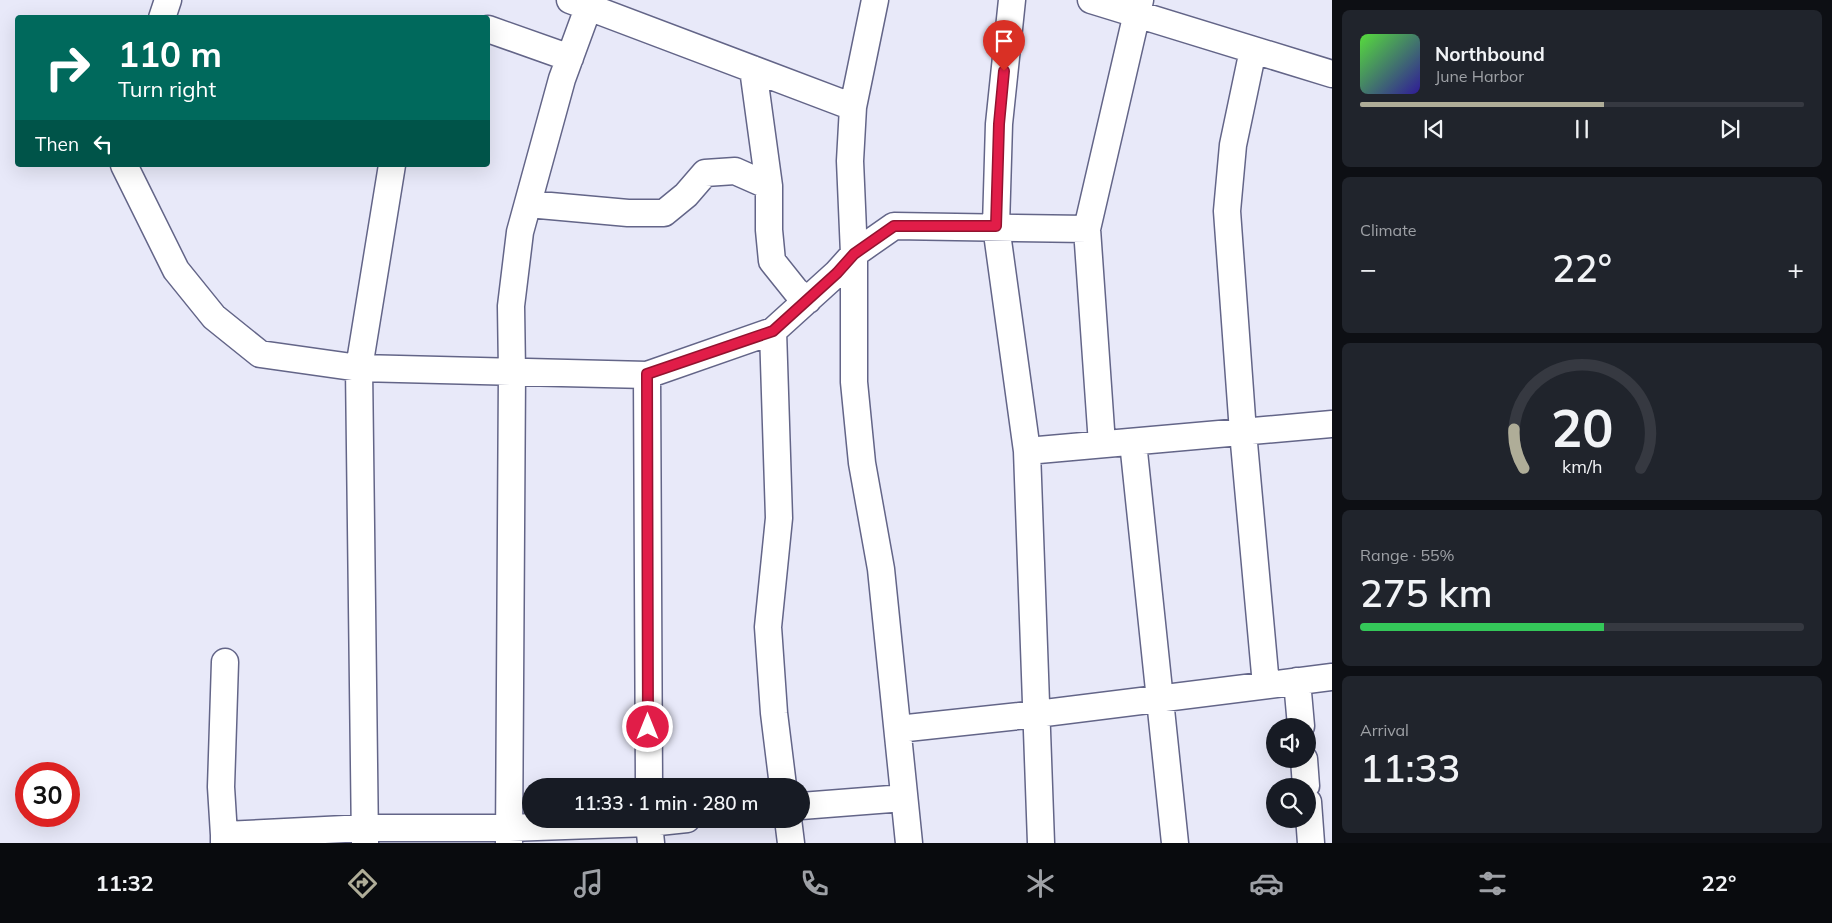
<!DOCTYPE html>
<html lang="en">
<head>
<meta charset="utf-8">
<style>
  body { margin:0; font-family:Mulish,sans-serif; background:#20242c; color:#f1f3f6; height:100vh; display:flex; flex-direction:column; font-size:19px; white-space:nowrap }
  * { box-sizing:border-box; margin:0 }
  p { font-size:16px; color:#9ea1a6 }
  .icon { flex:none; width:28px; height:28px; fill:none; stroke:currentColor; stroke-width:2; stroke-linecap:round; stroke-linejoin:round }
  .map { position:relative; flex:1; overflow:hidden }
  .drawer { display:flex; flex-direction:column; gap:10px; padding:10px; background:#0d0f14; width:500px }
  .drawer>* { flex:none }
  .hud { position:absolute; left:15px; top:15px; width:475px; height:152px; border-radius:5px; box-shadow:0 5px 20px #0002; background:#00695c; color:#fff; overflow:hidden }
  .tools { position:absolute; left:1266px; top:718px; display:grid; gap:10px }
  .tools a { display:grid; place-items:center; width:50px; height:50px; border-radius:50%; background:#171b24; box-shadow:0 5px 20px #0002; font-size:25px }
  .speed { position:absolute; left:15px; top:762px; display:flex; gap:10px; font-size:25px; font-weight:700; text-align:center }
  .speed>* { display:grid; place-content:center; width:65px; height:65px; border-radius:50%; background:#171b24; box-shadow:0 5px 20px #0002; line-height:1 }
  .speed .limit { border:8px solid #d22; background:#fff; color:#111 }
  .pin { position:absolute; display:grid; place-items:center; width:42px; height:42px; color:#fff; margin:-51px -21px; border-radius:50% 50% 50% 0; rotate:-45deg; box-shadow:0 0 5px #0007 }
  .pin .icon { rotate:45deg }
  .me { position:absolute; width:55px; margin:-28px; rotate:0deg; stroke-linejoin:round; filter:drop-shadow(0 0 4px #0008) }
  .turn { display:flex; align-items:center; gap:18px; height:105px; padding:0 20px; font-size:22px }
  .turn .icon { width:65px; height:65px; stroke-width:2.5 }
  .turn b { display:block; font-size:35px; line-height:42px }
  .then { display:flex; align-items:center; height:48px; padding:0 20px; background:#0003; gap:10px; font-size:19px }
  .big { font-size:38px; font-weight:600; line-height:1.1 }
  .drawer .card { flex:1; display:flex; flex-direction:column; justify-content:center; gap:8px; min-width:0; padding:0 18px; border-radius:8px; background:#20242c }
  .drawer .dial { align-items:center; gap:0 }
  .dial svg { height:130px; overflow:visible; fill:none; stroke:#363941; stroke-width:7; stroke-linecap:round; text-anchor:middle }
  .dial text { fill:#f1f3f6; stroke:none }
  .song { display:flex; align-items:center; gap:15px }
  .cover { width:60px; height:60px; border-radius:8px; background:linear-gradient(135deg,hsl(110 70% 55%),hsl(250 70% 35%)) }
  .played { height:5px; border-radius:2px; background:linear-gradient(90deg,#afad98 55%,#363941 55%) }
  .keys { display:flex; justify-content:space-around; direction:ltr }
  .heat { display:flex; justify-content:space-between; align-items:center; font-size:28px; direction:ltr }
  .charge { height:8px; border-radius:4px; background:linear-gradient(90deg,#34c759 55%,#363941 0) }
  .trip { position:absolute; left:522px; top:778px; width:288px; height:50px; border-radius:25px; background:#171b24; box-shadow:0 5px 20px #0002; font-weight:600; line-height:50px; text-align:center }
  .tabs { display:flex; height:80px; justify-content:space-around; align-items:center; background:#090b0e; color:#9ea1a6 }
  .tabs .icon { width:35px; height:35px }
  .tabs .current { color:#afad98 }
  .tabs b { font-size:22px; color:#f1f3f6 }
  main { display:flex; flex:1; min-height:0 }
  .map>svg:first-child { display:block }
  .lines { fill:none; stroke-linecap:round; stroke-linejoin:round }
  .street-casing { stroke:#636588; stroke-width:29 }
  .street { stroke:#fff; stroke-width:26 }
  .route-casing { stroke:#92132f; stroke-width:12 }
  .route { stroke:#e11d48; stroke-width:9 }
</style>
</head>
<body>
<main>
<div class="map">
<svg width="1332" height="843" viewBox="0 0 1332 843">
  <rect width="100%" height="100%" fill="#e8e9f9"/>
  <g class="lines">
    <defs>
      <path id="street" d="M570 0 853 107
        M875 0 853 107 850 161 854 254V382L862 463 881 569 909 843
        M1012 0 999 124 996 226 1027 451
        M1091 0 1332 74
        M162 18 168 0
        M488 29 570 58
        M1253 50 1233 145 1227 211 1243 432 1266 685
        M753 69 769 186V230L772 261 796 291 808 300
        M124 165 176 270 214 317 260 354 359 368 647 375 773 331
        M528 204 628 213H664L686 195 705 173 735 171 769 186
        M1087 229 1102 444
        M647 375 649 786
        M1133 442 1175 843
        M1297 681 1301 726
        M898 729 1037 714 1332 677
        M1304 759 1306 786
        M783 786 774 713 768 627 779 518 773 331 837 273 854 254 894 226 1087 229 1140 0
        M1308 802 1311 843
        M801 806 904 798
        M788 819 791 843
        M224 835 221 787 225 662
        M224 843V835L365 828H509L649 823V819
        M365 843 359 368 392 165
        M509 843 512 372 511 306 520 232 562 79 591 0
        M651 843 649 823 687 819
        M1041 843 1027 451 1332 424"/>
    </defs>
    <use href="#street" class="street-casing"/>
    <use href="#street" class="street"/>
  </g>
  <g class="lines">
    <defs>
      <path id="route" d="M648 727 647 374 773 331 837 273 854 254 894 226H996L999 124 1004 71"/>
    </defs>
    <use href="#route" class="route-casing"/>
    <use href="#route" class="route"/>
  </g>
</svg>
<div class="tools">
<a><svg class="icon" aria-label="sound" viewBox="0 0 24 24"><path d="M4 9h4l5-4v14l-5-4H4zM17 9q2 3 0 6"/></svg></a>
<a><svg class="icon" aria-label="search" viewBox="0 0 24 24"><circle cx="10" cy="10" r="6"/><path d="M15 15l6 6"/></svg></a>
</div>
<div class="speed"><div class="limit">30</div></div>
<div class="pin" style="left:1004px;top:71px;background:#d93025"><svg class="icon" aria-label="arrive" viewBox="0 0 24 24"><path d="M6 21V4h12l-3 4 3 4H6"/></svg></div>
<svg class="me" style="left:648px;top:727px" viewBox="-20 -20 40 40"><circle r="17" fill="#e11d48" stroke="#fff" stroke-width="3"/><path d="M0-11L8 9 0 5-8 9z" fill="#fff"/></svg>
<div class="trip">11:33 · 1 min · 280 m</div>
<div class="hud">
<div class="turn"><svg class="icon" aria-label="right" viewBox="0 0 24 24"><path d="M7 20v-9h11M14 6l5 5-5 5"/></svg><div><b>110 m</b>Turn right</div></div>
<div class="then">Then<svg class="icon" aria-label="left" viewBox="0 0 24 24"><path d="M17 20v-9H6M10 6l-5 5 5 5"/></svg></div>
</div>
</div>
<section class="drawer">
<div class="card">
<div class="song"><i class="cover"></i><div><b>Northbound</b><p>June Harbor</p></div></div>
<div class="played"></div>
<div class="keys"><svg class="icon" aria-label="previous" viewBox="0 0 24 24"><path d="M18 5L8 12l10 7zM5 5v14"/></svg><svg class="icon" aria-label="pause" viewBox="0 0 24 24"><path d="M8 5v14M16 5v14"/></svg><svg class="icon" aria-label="next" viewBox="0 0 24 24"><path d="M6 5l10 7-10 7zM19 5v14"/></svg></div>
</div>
<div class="card"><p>Climate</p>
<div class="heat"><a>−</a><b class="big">22°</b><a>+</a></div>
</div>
<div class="card dial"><svg viewBox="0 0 100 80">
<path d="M14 69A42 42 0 1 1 86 69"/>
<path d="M14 69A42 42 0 0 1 8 45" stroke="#afad98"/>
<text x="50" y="56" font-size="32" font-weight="700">20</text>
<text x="50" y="72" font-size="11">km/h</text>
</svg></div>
<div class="card"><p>Range · 55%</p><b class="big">275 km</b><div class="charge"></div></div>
<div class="card"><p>Arrival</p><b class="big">11:33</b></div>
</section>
</main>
<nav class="tabs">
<b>11:32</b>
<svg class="icon current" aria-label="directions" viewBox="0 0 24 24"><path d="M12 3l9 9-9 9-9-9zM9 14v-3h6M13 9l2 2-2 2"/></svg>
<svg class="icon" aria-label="music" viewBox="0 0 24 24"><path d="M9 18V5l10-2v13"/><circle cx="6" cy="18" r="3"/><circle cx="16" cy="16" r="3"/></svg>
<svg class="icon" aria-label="phone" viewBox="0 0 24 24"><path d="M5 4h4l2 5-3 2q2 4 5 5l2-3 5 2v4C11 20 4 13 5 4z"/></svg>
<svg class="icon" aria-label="climate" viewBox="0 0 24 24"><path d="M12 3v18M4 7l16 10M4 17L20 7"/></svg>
<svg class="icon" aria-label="car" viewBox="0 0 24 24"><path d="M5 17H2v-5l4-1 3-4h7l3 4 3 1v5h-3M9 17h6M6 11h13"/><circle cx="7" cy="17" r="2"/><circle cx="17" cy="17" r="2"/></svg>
<svg class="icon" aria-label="filters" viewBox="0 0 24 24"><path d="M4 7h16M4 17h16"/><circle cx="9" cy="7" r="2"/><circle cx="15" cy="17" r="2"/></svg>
<b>22°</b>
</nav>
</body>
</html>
